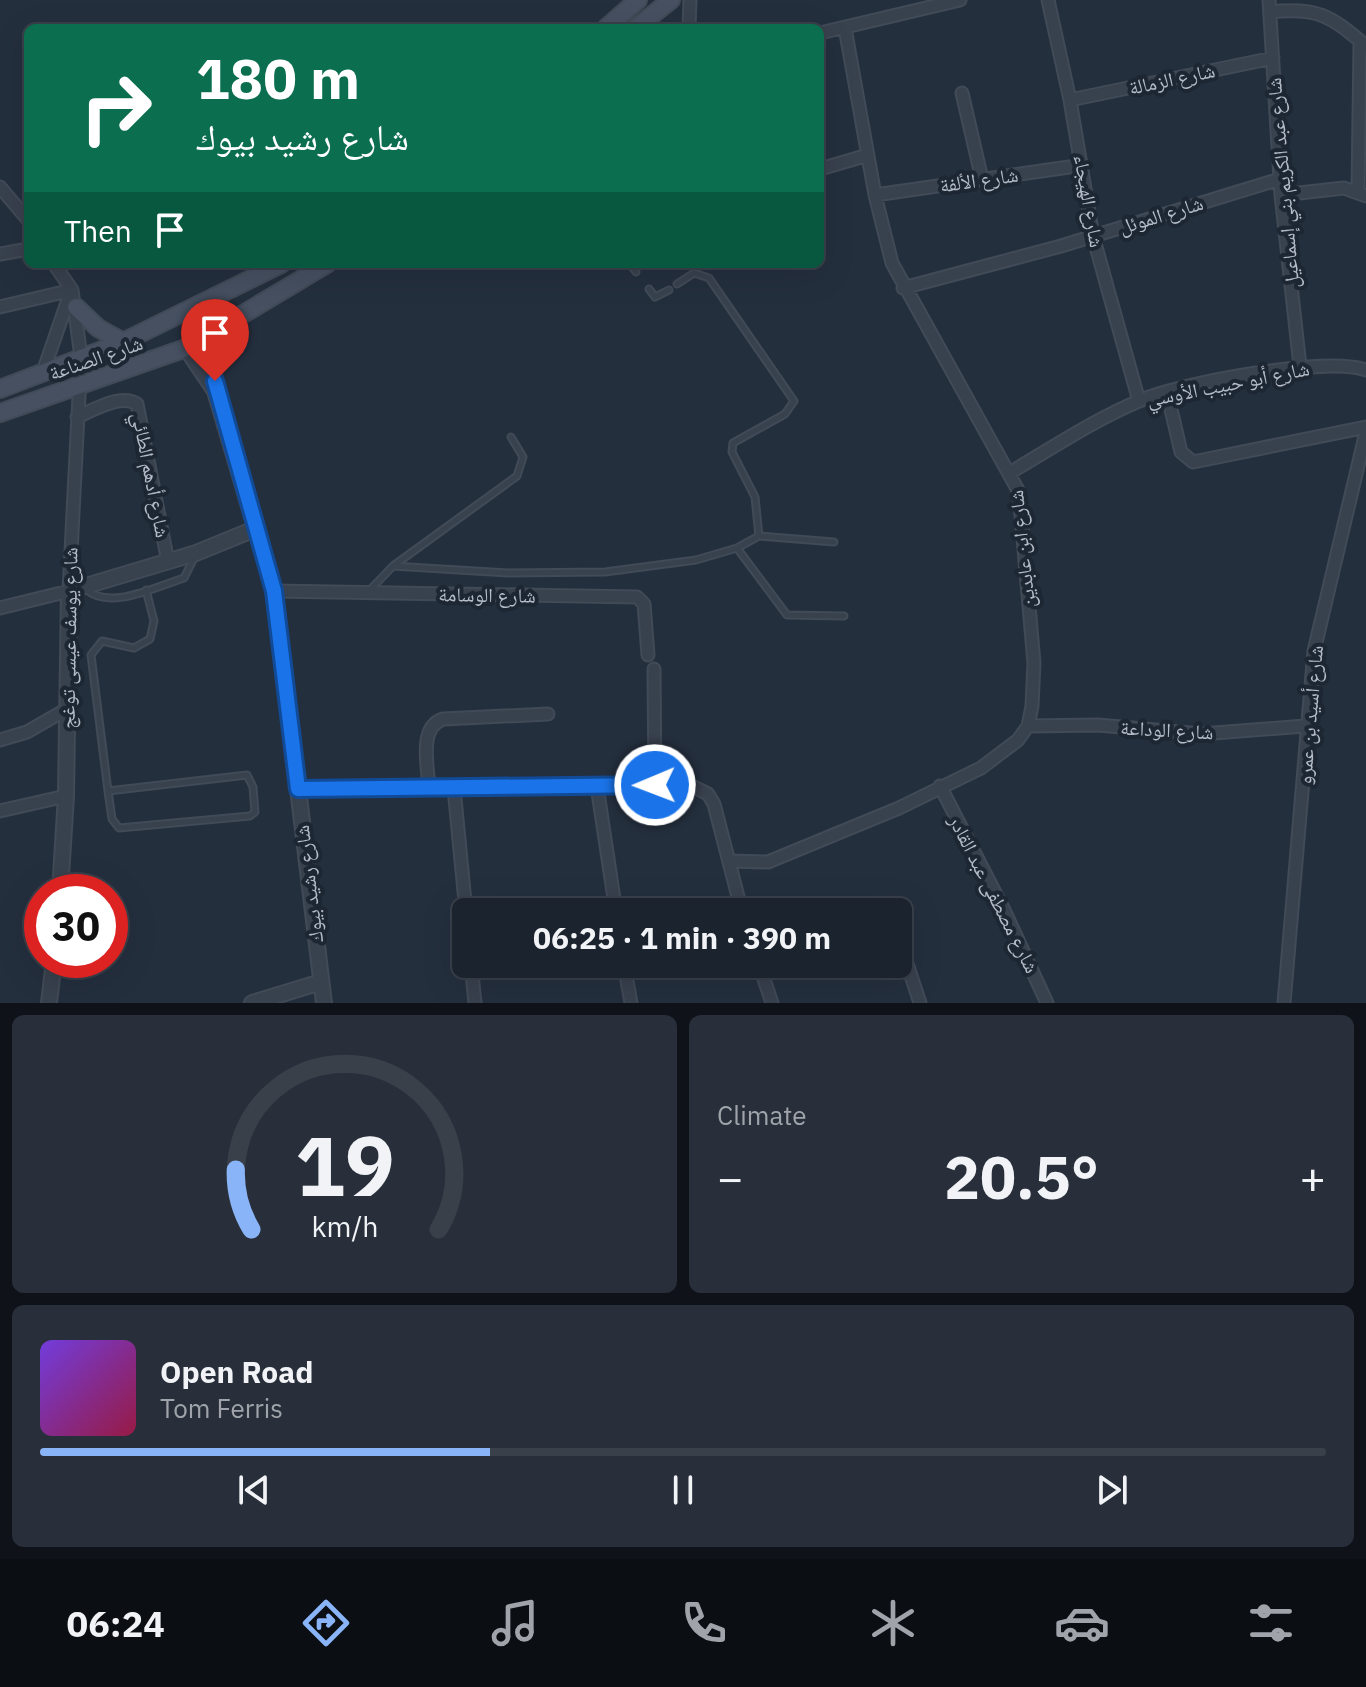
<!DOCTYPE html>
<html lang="en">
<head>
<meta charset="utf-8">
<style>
  body { margin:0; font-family:"IBM Plex Sans","Noto Naskh Arabic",sans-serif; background:#282f3a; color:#f1f3f6; height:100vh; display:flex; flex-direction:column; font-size:30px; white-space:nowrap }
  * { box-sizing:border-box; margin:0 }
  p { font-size:26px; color:#a0a4aa }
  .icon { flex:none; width:44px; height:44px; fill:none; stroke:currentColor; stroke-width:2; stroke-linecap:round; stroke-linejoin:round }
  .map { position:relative; height:1003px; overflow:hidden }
  .sheet { display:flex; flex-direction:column; gap:12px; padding:12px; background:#0f1319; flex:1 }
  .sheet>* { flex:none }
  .top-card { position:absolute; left:24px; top:24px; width:800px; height:244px; border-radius:12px; box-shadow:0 8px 32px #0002,0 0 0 2px #39404a; background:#0b6e4f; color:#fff; overflow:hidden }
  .speed { position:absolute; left:24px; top:874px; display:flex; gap:16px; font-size:40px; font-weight:700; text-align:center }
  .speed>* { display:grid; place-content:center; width:104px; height:104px; border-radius:50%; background:#1b232e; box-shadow:0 8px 32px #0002,0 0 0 2px #39404a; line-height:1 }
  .speed .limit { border:12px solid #d22; background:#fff; color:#111 }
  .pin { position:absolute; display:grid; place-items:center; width:68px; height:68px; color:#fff; margin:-82px -34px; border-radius:50% 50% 50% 0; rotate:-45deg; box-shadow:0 0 8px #0007 }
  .pin .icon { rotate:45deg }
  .me { position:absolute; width:88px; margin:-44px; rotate:269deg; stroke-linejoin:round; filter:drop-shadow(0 0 6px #0008) }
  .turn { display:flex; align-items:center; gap:28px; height:168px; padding:0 40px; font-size:36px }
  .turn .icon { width:104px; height:104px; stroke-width:2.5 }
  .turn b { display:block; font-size:56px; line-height:68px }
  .then { display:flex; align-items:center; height:76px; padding:0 40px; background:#0003; gap:16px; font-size:30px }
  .big { font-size:60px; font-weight:700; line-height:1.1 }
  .sheet .card { flex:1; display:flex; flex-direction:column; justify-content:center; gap:12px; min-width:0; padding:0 28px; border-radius:12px; background:#282f3a }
  .sheet .dial { align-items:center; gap:0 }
  .dial svg { height:208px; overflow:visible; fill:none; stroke:#39404a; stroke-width:7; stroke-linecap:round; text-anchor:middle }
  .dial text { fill:#f1f3f6; stroke:none }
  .song { display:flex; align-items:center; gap:24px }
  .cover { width:96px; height:96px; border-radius:12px; background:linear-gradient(135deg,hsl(260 70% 55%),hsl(340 70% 35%)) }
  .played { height:8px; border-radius:4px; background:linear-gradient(90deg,#8ab4f8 35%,#39404a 35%) }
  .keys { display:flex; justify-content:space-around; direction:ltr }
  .heat { display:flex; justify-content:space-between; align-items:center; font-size:44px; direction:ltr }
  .sheet .tiles { flex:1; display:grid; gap:12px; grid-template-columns:1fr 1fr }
  .card:last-child { grid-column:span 2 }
  .trip { position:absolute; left:452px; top:898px; width:460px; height:80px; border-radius:12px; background:#1b232e; box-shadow:0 8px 32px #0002,0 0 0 2px #39404a; font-weight:700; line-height:80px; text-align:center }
  .menu { display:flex; height:128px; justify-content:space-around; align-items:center; background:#0b0e12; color:#a0a4aa }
  .menu .icon { width:56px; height:56px }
  .menu .current { color:#8ab4f8 }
  .menu b { font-size:36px; color:#f1f3f6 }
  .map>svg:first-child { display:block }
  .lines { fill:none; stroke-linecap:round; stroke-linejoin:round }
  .service-casing { stroke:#414a57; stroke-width:9 }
  .minor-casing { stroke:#414a57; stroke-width:15 }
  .tertiary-casing { stroke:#414a57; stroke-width:18 }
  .secondary-casing { stroke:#414a57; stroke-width:20 }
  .service { stroke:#38414e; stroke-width:5 }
  .minor { stroke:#38414e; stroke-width:11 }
  .tertiary { stroke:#38414e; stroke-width:14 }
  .secondary { stroke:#465061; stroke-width:16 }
  .route-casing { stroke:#114b97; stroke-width:20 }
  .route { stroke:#1a73e8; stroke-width:14 }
  .labels { text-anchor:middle; stroke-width:8; stroke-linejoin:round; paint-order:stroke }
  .street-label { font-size:20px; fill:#b4bcc9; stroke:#1d2633 }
</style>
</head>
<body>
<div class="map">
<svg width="1366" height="1003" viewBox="0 0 1366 1003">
  <rect width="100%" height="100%" fill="#242f3e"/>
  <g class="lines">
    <defs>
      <path id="service" d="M630 264 636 272
        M649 289 655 297 669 290
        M759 536 834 542
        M737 548 787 615 844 616
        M393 566 508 573 605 572 696 560 737 548 759 536 755 497 732 452 733 443 785 414 794 401 709 278 694 273 677 284
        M86 589C109 611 155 587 184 578L195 556
        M369 591 393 566 517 476 523 457 511 437
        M108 791 112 819 119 828 250 816 255 812 253 787 247 775 108 791 91 655 102 641 134 648 150 639 154 621 146 590"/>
      <path id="minor" d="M1048 0 1070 100 1093 236 1139 401
        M1269 0 1281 195 1300 366
        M1270 12C1317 7 1330 15 1366 46
        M689 28 690 0
        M820 33 960 0
        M962 93 982 179
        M1070 100 1273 58
        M820 169 868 155
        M0 187 28 220
        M1358 192 1360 42
        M875 195 1083 165
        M1281 195 1344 188 1366 196
        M0 254 28 249
        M903 288 1061 246 1280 179
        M0 307 72 290
        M43 372 71 291
        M1167 392 1181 452 1193 462 1366 427
        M77 417C94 410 121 393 137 404L168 562
        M1011 472C1052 448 1094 420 1139 401 1180 383 1326 356 1366 370
        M274 591 637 597 644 604 648 655
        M0 608 69 591 81 357 72 290 54 264
        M654 669 655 785
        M1028 726 1098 725 1201 734 1305 726
        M0 740 27 732 67 709
        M597 786 616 912
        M940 786 1004 910 1047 1003
        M429 788C428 767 418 727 443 719L548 714
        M454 788 466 912
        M298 789 694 787 708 794 714 804 742 912
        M0 811 66 796
        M731 861 768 862 899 808 981 768 1018 740 1028 726 1032 706 1034 663 1019 492 892 263 875 195 845 28
        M898 936 920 1003
        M471 964 475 1003
        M624 964 631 1003
        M759 964 772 1003
        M1284 1003 1314 651 1366 432"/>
      <path id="tertiary" d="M212 335 215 391 274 591 324 1003
        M186 348 215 391
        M60 892 66 796 69 591 196 553 257 528
        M49 1003 54 960
        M252 1003 321 982"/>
      <path id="secondary" d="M606 28 638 0
        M636 28 671 0
        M76 307 98 328 123 342
        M0 389 123 342 281 264
        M0 413 186 348 327 264"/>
    </defs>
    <use href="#service" class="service-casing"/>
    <use href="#minor" class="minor-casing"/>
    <use href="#tertiary" class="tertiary-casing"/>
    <use href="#secondary" class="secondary-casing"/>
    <use href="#service" class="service"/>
    <use href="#minor" class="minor"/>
    <use href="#tertiary" class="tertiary"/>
    <use href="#secondary" class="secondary"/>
  </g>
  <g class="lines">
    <defs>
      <path id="route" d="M215 381 274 591 298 789 655 785"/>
    </defs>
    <use href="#route" class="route-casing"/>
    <use href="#route" class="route"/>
  </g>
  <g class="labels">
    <g class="street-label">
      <text transform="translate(1172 79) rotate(-12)" y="7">شارع الزمالة</text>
      <text transform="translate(979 180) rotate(-8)" y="7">شارع الألفة</text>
      <text transform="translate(1283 183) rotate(-95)" y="7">شارع عبد الكريم بني إسماعيل</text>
      <text transform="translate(1089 201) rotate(80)" y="7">شارع الهيجاء</text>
      <text transform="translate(1161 215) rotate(-17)" y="7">شارع الموئل</text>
      <text transform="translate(96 358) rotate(-19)" y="7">شارع الصناعة</text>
      <text transform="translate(1228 384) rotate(-11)" y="7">شارع أبو حبيب الأوسي</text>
      <text transform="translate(151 475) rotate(79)" y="7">شارع أدهم الطائي</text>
      <text transform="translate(1022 549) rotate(-96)" y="7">شارع ابن عابدين</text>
      <text transform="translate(487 595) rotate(1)" y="7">شارع الوسامة</text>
      <text transform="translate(69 638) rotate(-89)" y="7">شارع يوسف عيسى توغج</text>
      <text transform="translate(1310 715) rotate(-85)" y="7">شارع أسيد بن عمرو</text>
      <text transform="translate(1167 730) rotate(3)" y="7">شارع الوداعة</text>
      <text transform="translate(309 884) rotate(-97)" y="7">شارع رشيد بيوك</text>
      <text transform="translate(994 894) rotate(63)" y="7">شارع مصطفى عبد القادر</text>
    </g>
  </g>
</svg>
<div class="speed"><div class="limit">30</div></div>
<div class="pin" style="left:215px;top:381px;background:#d93025"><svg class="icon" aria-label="arrive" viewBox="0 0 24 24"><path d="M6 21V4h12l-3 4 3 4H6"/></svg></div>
<svg class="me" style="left:655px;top:785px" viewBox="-20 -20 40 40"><circle r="17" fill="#1a73e8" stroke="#fff" stroke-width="3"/><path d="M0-11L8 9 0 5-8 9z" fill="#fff"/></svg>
<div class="trip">06:25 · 1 min · 390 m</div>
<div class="top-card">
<div class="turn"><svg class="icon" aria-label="right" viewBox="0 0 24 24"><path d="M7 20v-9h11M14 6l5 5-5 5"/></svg><div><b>180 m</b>شارع رشيد بيوك</div></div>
<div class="then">Then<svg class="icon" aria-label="arrive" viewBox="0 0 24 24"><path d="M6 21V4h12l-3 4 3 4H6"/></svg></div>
</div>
</div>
<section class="sheet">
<div class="tiles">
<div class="card dial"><svg viewBox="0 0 100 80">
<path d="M14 69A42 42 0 1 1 86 69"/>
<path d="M14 69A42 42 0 0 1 8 46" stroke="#8ab4f8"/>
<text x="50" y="56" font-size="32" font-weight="700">19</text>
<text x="50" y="72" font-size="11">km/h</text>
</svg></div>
<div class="card"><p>Climate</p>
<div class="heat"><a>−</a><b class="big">20.5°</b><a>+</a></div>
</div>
<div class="card">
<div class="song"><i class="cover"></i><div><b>Open Road</b><p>Tom Ferris</p></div></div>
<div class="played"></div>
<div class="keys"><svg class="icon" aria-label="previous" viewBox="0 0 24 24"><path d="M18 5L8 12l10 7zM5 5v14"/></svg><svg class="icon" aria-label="pause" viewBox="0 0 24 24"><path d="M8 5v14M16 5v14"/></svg><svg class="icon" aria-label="next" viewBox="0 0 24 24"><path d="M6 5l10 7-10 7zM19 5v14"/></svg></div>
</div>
</div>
</section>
<nav class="menu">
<b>06:24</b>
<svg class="icon current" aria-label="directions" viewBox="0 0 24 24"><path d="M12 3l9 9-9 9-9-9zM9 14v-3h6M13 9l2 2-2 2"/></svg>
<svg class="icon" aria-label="music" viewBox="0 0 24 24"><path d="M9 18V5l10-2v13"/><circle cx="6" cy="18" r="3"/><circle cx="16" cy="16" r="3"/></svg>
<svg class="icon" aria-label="phone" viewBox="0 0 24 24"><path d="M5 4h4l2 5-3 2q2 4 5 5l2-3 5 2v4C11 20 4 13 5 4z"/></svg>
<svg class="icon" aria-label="climate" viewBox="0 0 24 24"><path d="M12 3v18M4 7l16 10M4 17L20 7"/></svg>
<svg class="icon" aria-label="car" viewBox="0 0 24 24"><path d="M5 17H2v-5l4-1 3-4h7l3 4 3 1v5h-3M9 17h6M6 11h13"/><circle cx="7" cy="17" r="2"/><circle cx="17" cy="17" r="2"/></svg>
<svg class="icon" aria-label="filters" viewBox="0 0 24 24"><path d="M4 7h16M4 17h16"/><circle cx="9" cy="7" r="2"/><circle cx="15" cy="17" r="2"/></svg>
</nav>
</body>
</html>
